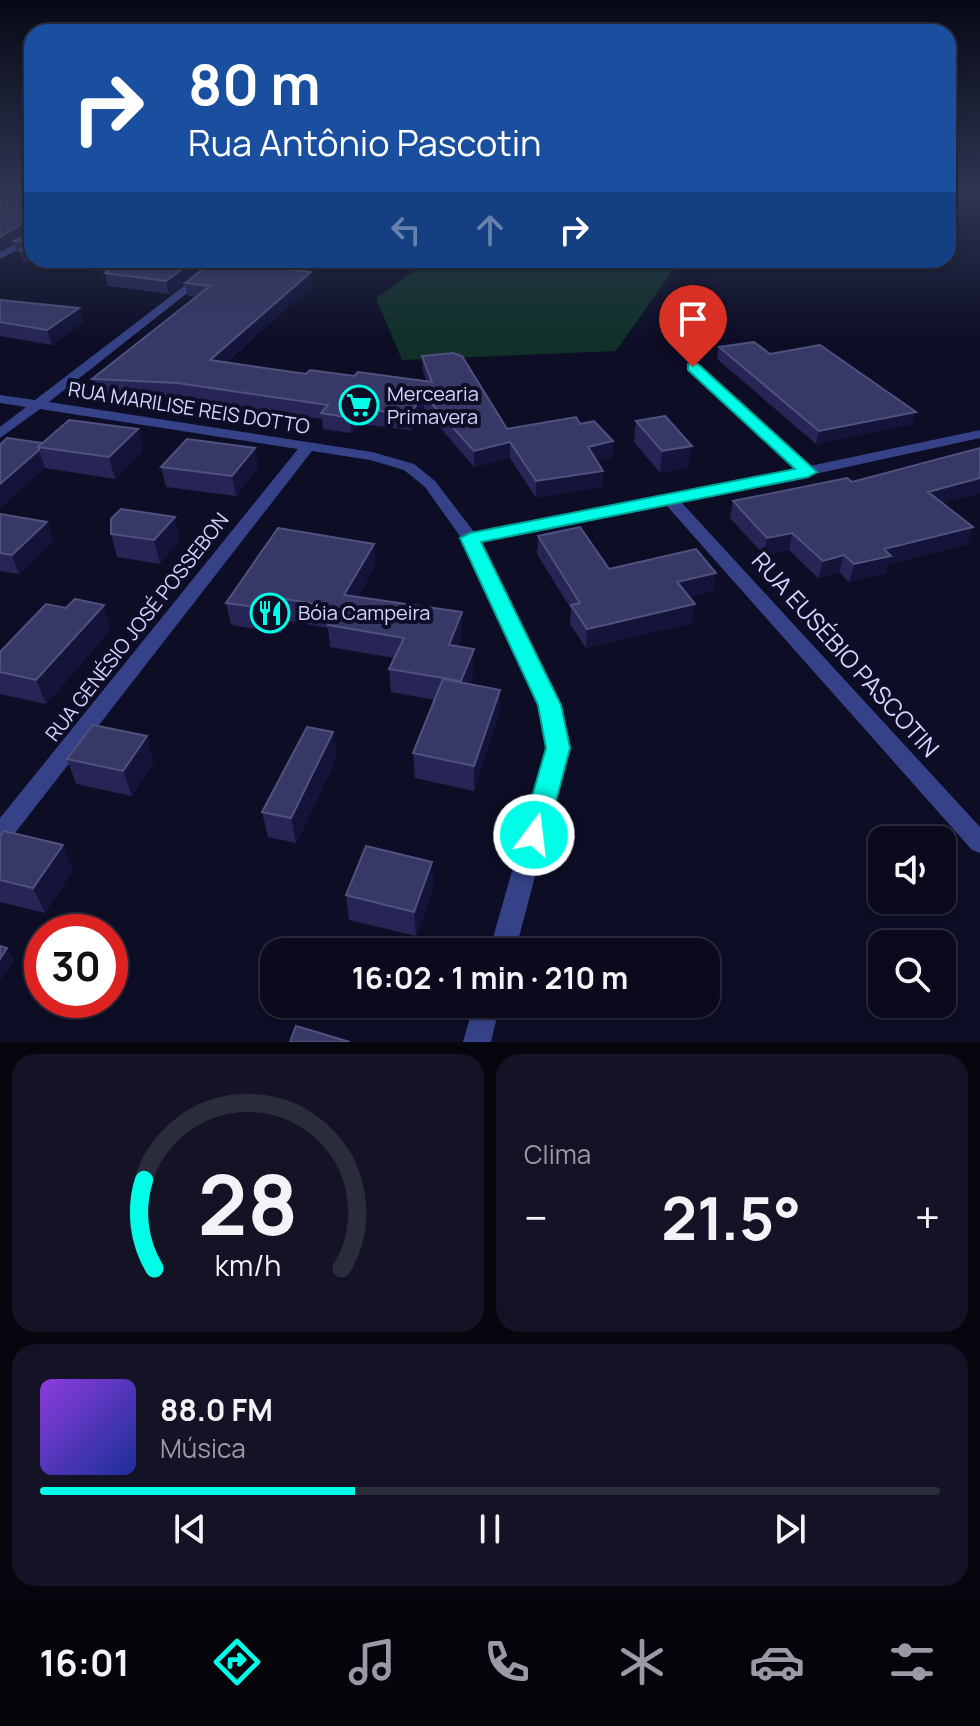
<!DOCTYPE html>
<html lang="pt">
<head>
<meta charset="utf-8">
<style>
  body { margin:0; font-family:Manrope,sans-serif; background:#131325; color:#f1f3f6; height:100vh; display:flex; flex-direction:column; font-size:30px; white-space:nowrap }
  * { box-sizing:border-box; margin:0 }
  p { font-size:26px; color:#999aa3 }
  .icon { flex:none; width:44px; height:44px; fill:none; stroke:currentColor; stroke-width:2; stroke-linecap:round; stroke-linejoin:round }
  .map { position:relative; height:1042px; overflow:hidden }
  .details { display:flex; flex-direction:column; gap:12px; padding:12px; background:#06060f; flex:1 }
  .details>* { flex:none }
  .top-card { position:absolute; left:24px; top:24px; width:932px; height:244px; border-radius:24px; box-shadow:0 2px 6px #0004,0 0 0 2px #2a2b3b; background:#1a4fa0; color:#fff; overflow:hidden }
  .fabs { position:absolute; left:868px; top:826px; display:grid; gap:16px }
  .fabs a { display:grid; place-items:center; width:88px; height:88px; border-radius:16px; background:#0a0a1c; box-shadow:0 2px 6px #0004,0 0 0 2px #2a2b3b; font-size:40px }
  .speed { position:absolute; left:24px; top:914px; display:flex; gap:16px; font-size:40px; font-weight:700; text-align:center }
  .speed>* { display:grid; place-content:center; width:104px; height:104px; border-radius:50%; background:#0a0a1c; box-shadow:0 2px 6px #0004,0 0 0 2px #2a2b3b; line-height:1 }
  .speed .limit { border:12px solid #d22; background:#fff; color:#111 }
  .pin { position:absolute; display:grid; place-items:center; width:68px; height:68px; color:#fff; margin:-82px -34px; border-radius:50% 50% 50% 0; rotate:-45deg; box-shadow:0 0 8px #0007 }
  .pin .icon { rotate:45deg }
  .me { position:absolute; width:88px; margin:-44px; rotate:15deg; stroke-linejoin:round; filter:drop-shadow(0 0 6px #0008) }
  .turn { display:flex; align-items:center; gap:28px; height:168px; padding:0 32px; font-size:36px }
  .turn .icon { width:104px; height:104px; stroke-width:2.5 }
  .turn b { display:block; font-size:56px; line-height:68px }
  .lanes { display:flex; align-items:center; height:76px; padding:0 32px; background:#0003; justify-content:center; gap:40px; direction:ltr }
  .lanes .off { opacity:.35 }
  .big { font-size:60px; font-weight:700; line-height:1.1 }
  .details .widget { flex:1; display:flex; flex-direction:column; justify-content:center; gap:12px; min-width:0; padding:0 28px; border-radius:24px; background:#131325 }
  .details .dial { align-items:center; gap:0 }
  .dial svg { height:208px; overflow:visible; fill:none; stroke:#2a2b3b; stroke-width:7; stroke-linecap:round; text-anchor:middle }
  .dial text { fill:#f1f3f6; stroke:none }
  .song { display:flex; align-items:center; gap:24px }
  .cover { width:96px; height:96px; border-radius:12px; background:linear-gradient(135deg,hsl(270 70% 55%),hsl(230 70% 35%)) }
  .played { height:8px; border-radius:4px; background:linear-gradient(90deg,#00fde7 35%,#2a2b3b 35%) }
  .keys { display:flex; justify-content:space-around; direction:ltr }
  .heat { display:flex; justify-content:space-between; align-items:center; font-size:44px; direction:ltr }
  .details .tiles { flex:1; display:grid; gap:12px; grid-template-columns:1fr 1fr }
  .widget:last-child { grid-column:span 2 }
  .trip { position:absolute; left:260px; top:938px; width:460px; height:80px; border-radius:24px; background:#0a0a1c; box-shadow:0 2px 6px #0004,0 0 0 2px #2a2b3b; font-weight:700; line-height:80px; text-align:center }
  .tabs { display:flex; height:128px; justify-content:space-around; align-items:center; background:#04040b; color:#999aa3 }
  .tabs .icon { width:56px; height:56px }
  .tabs .selected { color:#00fde7 }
  .tabs b { font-size:36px; color:#f1f3f6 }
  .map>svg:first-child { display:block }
  .green { fill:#103029 }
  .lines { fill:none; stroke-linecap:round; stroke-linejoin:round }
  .minor { fill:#364287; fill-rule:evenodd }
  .wall { fill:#262555 }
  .shaded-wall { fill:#14143a }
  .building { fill:#383867; stroke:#50517f; stroke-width:2 }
  .route { fill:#00fde7; stroke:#00a496; stroke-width:2 }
  .labels { text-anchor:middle; stroke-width:8; stroke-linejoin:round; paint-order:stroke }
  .poi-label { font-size:20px; fill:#d2d5ff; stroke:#0d0e26; text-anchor:start }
  .street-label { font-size:20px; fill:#d2d5ff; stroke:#0d0e26 }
  .near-street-label { font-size:24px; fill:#d2d5ff; stroke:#0d0e26 }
</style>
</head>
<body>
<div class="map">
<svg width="980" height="1042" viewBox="0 0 980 1042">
  <rect width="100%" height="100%" fill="#0d0e26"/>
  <path class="green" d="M429 260H680L616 351 402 360 376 298Z"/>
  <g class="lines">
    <path class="minor" d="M32 235V242L0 259V252Z
      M218 260H229L49 402 372 452 414 464 435 481 474 532 671 496 796 469 689 370 687 367 693 363 697 364 810 466 980 430V438L682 503 980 827V853L972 850 667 506 480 541 559 705 569 748 515 952H489L547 748 539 705 462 539 425 487 404 470 370 460 312 451 8 842 0 845V818L298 449 40 409 0 438V427L26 407 0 403V395L35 400Z
      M474 1004H500L491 1042H463Z"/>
  </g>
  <path class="wall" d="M32 193V260H213L169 294 108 286 105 273 107 272 23 262 21 253H17L14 243 0 252Z
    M215 260H296L287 269 312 285 227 362 306 374 354 376 427 382 423 371 422 356 507 429 580 424 613 441 612 457 597 461 603 471 602 487 536 498 510 458 474 467 424 409 411 430 360 424 351 433 323 429 322 419 181 398 96 394 92 379 195 297 188 296 185 283Z
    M0 300 79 308 83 322 52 345 0 336Z
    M719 347 770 354 916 412 912 424 816 444 717 359Z
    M636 421 689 467 660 473 634 442Z
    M138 429 143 451 115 479 45 468 0 445 42 443Z
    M161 467H258L236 496 166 487Z
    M852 482 980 493 942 503 973 527 967 544 888 564 886 573 849 582 839 572 818 578 789 550 764 555 730 518 733 501Z
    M0 514 53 540 19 574 0 571Z
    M111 534 180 539 160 564 117 557Z
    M538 536 609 569 713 591 689 597 692 623 586 648 570 624 571 609 537 554Z
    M374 544 375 565 358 597 462 612V635L458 646 474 672 469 684 500 690 499 714 474 791 415 778 413 753 435 700 391 692 389 669 394 658 330 647 328 628 289 621 282 633 231 625 226 603Z
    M111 629 46 704 0 694V652Z
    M337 757 296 843 268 837 262 812Z
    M67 759 154 761 132 796 76 784Z
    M0 836 73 870 45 913 0 902Z
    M434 887 416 936 349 920 346 895Z"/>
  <path class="shaded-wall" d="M29 220 32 230 18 241H14V243L0 252V237Z
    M194 260H213L169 294 166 281Z
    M282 260H296L276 281 274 268Z
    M311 272 312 285 213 374 210 360Z
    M79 308 83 322 52 345 47 330Z
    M423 394 424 409 411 430 410 415Z
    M358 408 360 424 351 433 350 418Z
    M916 412 912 424 816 444 819 431Z
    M138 429 143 451 115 479 109 457Z
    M613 441 612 457 587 463 588 447Z
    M510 442V458L474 467V451Z
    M692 446 689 467 660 473 662 451Z
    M255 448 258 467 236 496 232 476Z
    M39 450 45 468 0 508V484Z
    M603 471 602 487 536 498V481Z
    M980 478V493L923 508 928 492Z
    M175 517 180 539 160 564 154 540Z
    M47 522 53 540 19 574 12 555Z
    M973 527 967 544 888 564 886 573 849 582 854 564 884 549Z
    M792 533 789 550 764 555 767 538Z
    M374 544 375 565 347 617 344 595Z
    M844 555 839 572 818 578 823 561Z
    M716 573 713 591 674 601 677 582Z
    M285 599 289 621 282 633 279 610Z
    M695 604 692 623 586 648 587 629Z
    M104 605 111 629 46 704 36 680Z
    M462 612V635L449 668V645Z
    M474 649V672L461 705V681Z
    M500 690 499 714 474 791V766Z
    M333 732 337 757 296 843 291 818Z
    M147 736 154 761 132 796 123 771Z
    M63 845 73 870 45 913 33 888Z
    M432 862 434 887 416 936 414 912Z
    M7 948 14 960 0 981V959Z"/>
  <path class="building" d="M0 193H32V241H14L30 232 29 220 0 237Z
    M32 242V251L20 250Z
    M117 260H194L166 281 105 273 123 261Z
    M215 260H282L274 268 311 272 210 360 306 374 310 370 354 376 358 372 432 382 422 356 453 353 462 356 507 429 576 417 580 424 594 421 613 441 588 447 603 471 536 481 510 442 474 451 423 394 410 415 358 408 350 418 321 413 328 405 177 383 92 379 210 286 185 283Z
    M0 300 79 308 47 330 0 322Z
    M754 342 770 354 820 345 916 412 819 431 719 347Z
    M665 416 692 446 662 451 636 421Z
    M69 420 138 429 109 457 38 447Z
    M7 438 42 443 38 447 39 450 0 484V445Z
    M187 439 255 448 232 476 161 467Z
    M980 448V478L928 492 973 527 884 549 891 556 854 564 844 555 823 561 792 533 767 538 733 501 847 478 852 482Z
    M121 509 175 517 154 540 111 534V519Z
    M0 514 47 522 12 555 0 553Z
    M580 527 609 569 696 549 716 573 677 582 695 604 587 629 571 605 580 603 538 536Z
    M278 528 374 544 344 595 462 612 449 645 474 649 461 681 389 669 404 638 328 625 337 607 285 599 279 610 226 603Z
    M75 599 104 605 36 680 0 672V652L46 604 66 608Z
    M443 679 500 690 474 766 413 753Z
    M93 725 147 736 123 771 67 759Z
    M307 727 333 732 291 818 262 812Z
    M4 831 63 845 33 888 0 880V836Z
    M366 846 432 862 414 912 346 895Z
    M0 946 7 948 0 959Z
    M296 1026 350 1042H290Z"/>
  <linearGradient id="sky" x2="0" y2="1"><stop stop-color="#070815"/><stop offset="0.57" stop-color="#2f3652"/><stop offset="1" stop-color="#2f3652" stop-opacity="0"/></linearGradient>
  <rect width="980" height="339" fill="url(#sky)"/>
  <path class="route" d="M688 364H698L817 472 808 477 481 542 561 705 570 748 547 835 543 843 534 846 525 843 521 835 546 748 538 705 460 538 470 533 795 469 688 370Z"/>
  <defs>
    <symbol id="supermarket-ring" viewBox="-11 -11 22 22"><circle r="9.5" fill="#0d0e26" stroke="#00fde7" stroke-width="1.5"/><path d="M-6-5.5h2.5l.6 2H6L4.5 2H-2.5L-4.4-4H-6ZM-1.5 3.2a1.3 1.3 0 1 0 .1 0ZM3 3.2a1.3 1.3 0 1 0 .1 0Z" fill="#00fde7"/></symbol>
    <symbol id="restaurant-ring" viewBox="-11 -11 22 22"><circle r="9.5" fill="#0d0e26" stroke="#00fde7" stroke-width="1.5"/><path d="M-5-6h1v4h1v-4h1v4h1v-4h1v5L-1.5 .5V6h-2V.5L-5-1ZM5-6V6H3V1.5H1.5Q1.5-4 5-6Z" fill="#00fde7"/></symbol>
  </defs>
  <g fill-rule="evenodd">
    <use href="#supermarket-ring" x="337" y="383" width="44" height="44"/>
    <use href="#restaurant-ring" x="248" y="591" width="44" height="44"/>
  </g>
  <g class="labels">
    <g class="poi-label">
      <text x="387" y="401">Mercearia<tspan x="387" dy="23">Primavera</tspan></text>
      <text x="298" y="620">Bóia Campeira</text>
    </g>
    <g class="street-label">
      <text transform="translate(189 408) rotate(9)" y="7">RUA MARILISE REIS DOTTO</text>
      <text transform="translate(137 627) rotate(-52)" y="7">RUA GENÉSIO JOSÉ POSSEBON</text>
    </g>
    <g class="near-street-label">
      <text transform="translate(845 655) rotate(48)" y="8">RUA EUSÉBIO PASCOTIN</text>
    </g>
  </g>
</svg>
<div class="fabs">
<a><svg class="icon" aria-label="sound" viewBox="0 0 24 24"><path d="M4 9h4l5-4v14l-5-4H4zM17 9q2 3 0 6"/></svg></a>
<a><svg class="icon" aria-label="search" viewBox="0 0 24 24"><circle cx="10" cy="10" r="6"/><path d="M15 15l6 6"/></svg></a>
</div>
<div class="speed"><div class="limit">30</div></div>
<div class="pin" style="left:693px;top:367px;background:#d93025"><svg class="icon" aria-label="arrive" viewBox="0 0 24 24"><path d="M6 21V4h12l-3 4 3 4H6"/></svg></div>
<svg class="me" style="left:534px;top:835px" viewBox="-20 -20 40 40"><circle r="17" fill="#00fde7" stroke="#fff" stroke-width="3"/><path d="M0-11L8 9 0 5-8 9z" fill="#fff"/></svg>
<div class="trip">16:02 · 1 min · 210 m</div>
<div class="top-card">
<div class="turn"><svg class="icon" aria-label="right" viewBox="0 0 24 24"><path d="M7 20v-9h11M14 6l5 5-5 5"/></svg><div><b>80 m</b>Rua Antônio Pascotin</div></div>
<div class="lanes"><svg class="icon off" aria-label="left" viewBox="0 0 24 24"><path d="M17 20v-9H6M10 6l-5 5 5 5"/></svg><svg class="icon off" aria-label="ahead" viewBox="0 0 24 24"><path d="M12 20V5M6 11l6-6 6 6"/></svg><svg class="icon" aria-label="right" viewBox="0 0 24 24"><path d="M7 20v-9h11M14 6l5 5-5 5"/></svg></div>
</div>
</div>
<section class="details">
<div class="tiles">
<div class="widget dial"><svg viewBox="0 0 100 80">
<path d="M14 69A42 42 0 1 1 86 69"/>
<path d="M14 69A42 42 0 0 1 10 35" stroke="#00fde7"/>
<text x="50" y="56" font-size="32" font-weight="700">28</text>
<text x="50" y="72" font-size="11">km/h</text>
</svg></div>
<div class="widget"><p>Clima</p>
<div class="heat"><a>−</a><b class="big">21.5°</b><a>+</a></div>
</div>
<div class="widget">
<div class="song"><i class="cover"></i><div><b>88.0 FM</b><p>Música</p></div></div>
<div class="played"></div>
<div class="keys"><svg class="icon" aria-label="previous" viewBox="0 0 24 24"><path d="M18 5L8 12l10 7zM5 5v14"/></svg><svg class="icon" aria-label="pause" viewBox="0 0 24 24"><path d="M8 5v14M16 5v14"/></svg><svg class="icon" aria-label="next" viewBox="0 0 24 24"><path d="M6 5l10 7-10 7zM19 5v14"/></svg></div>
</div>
</div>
</section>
<nav class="tabs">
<b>16:01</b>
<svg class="icon selected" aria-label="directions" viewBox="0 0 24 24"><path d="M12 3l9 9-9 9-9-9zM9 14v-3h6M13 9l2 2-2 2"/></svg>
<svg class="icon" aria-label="music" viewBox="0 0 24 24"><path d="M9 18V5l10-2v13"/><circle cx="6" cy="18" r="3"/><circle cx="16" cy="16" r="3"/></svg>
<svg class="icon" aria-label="phone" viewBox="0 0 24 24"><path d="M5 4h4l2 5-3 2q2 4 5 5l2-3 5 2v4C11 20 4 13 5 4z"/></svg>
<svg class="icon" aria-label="climate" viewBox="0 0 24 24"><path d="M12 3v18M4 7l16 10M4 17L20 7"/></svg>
<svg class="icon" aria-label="car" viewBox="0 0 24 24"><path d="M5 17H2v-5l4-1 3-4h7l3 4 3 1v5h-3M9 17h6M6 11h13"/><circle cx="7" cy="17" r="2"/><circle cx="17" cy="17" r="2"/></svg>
<svg class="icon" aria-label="filters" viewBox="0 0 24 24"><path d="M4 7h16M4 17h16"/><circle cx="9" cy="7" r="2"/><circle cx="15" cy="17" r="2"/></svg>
</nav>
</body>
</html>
